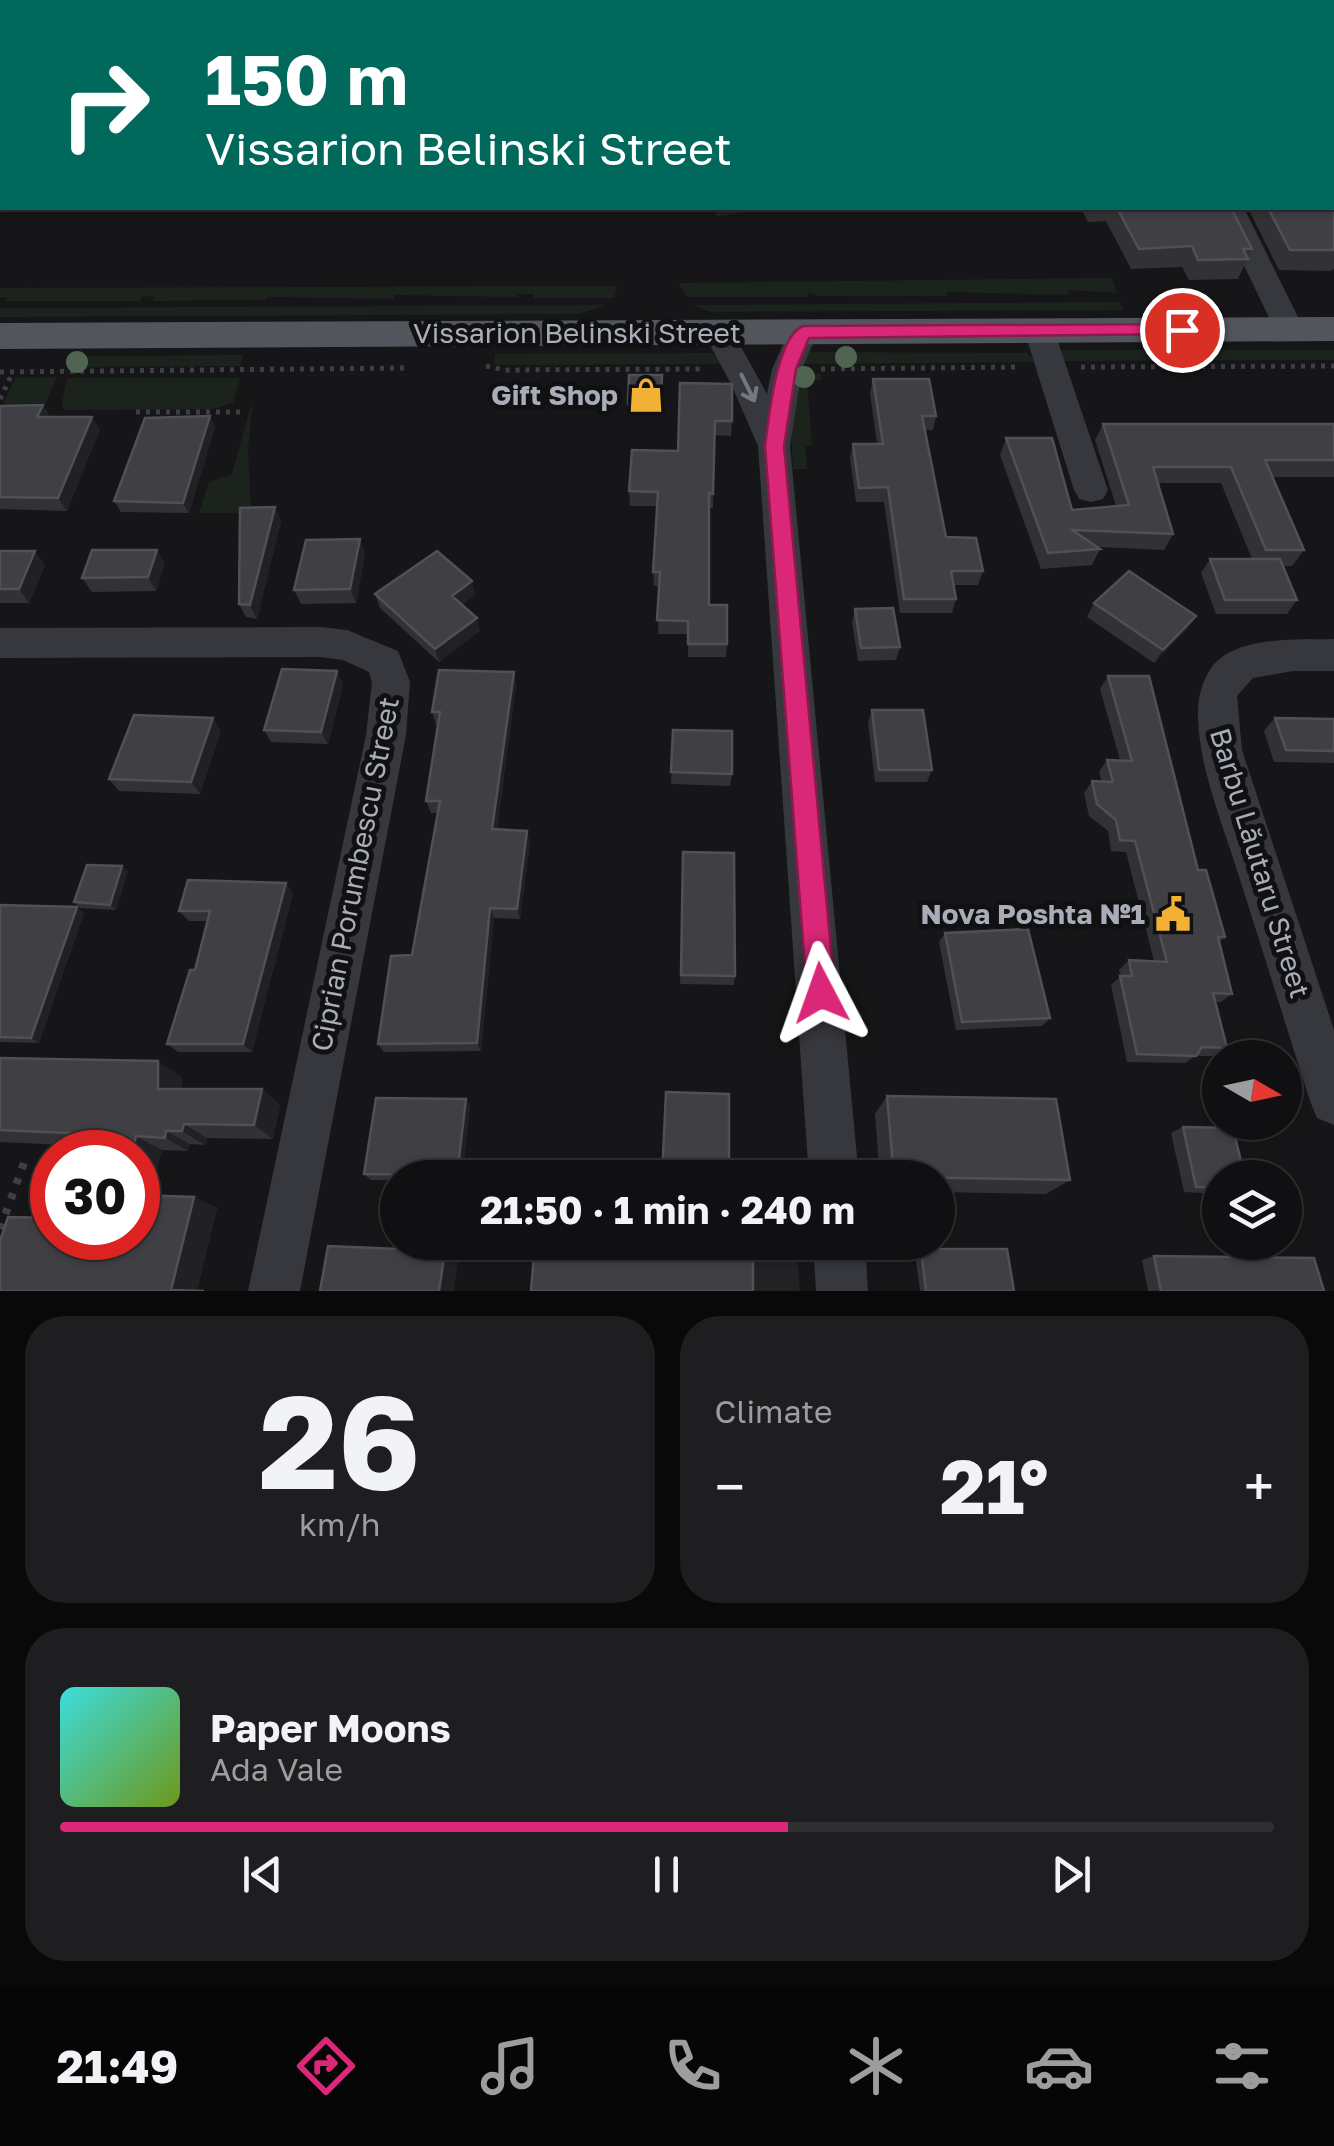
<!DOCTYPE html>
<html lang="en">
<head>
<meta charset="utf-8">
<style>
  body { margin:0; font-family:"Golos Text",sans-serif; background:#1e1e20; color:#f1f3f6; height:100vh; display:flex; flex-direction:column; font-size:38px; white-space:nowrap }
  * { box-sizing:border-box; margin:0 }
  p { font-size:32px; color:#9c9d9f }
  .icon { flex:none; width:55px; height:55px; fill:none; stroke:currentColor; stroke-width:2; stroke-linecap:round; stroke-linejoin:round }
  .map { position:relative; height:1291px; overflow:hidden }
  .details { display:flex; flex-direction:column; gap:25px; padding:25px; background:#09090a; flex:1 }
  .details>* { flex:none }
  .top-card { position:absolute; left:0px; top:0px; width:1335px; height:210px; box-shadow:0 2px 8px #0004,0 0 0 2px #303032; background:#00695c; color:#fff; overflow:hidden }
  .needle { width:65px; rotate:99deg }
  .fabs { position:absolute; left:1202px; top:1040px; display:grid; gap:20px }
  .fabs a { display:grid; place-items:center; width:100px; height:100px; border-radius:50%; background:#101012; box-shadow:0 2px 8px #0004,0 0 0 2px #303032; font-size:50px }
  .speed { position:absolute; left:30px; top:1130px; display:flex; gap:20px; font-size:50px; font-weight:700; text-align:center }
  .speed>* { display:grid; place-content:center; width:130px; height:130px; border-radius:50%; background:#101012; box-shadow:0 2px 8px #0004,0 0 0 2px #303032; line-height:1 }
  .speed .limit { border:15px solid #d22; background:#fff; color:#111 }
  .pin { position:absolute; display:grid; place-items:center; width:85px; height:85px; color:#fff; margin:-42px; border:5px solid #fff; border-radius:50%; box-shadow:0 2px 10px #0007 }
  .me { position:absolute; width:110px; margin:-55px; rotate:356deg; stroke-linejoin:round; filter:drop-shadow(0 0 8px #0008) }
  .turn { display:flex; align-items:center; gap:35px; height:210px; padding:0 40px; font-size:45px }
  .turn .icon { width:130px; height:130px; stroke-width:2.5 }
  .turn b { display:block; font-size:70px; line-height:85px }
  .big { font-size:75px; font-weight:700; line-height:1.1 }
  .details .tile { flex:1; display:flex; flex-direction:column; justify-content:center; gap:15px; min-width:0; padding:0 35px; border-radius:40px; background:#1e1e20 }
  .details .dial { align-items:center; gap:0 }
  .dial b { font-size:130px; line-height:1 }
  .song { display:flex; align-items:center; gap:30px }
  .cover { width:120px; height:120px; border-radius:15px; background:linear-gradient(135deg,hsl(180 70% 55%),hsl(80 70% 35%)) }
  .played { height:10px; border-radius:5px; background:linear-gradient(90deg,#db2777 60%,#303032 60%) }
  .keys { display:flex; justify-content:space-around; direction:ltr }
  .heat { display:flex; justify-content:space-between; align-items:center; font-size:55px; direction:ltr }
  .details .tiles { flex:1; display:grid; gap:25px; grid-template-columns:1fr 1fr }
  .tile:last-child { grid-column:span 2 }
  .trip { position:absolute; left:380px; top:1160px; width:575px; height:100px; border-radius:50px; background:#101012; box-shadow:0 2px 8px #0004,0 0 0 2px #303032; font-weight:700; line-height:100px; text-align:center }
  .tabs { display:flex; height:160px; justify-content:space-around; align-items:center; background:#060607; color:#9c9d9f }
  .tabs .icon { width:70px; height:70px }
  .tabs .on { color:#db2777 }
  .tabs b { font-size:45px; color:#f1f3f6 }
  .map>svg:first-child { display:block }
  .built { fill:#222225 }
  .green { fill:#1c231d }
  .lines { fill:none; stroke-linecap:round; stroke-linejoin:round }
  .path-far1 { stroke:#3d3f44; stroke-width:5; stroke-dasharray:4 6; stroke-linecap:butt }
  .path { stroke:#3d3f44; stroke-width:8; stroke-dasharray:6 10; stroke-linecap:butt }
  .minor { fill:#37383d; fill-rule:evenodd }
  .major { fill:#53555c; fill-rule:evenodd }
  .tree { fill:#506452 }
  .wall { fill:#323236 }
  .shaded-wall { fill:#212124 }
  .building { fill:#3f3f44; stroke:#4f5156; stroke-width:2.5 }
  .oneway { stroke:#757881 }
  .route { fill:#db2777; stroke:#8e194d; stroke-width:2.5 }
  .labels { text-anchor:middle; stroke-width:10; stroke-linejoin:round; paint-order:stroke }
  .street-label { font-size:28px; fill:#a8adb8; stroke:#111113 }
  .poi-label { font-size:28px; font-weight:bold; fill:#a8adb8; stroke:#111113; text-anchor:end }
</style>
</head>
<body>
<div class="map">
<svg width="1334" height="1291" viewBox="0 0 1334 1291">
  <rect width="100%" height="100%" fill="#161618"/>
  <path class="built" d="M540 1243H796L800 1291H536Z"/>
  <path class="green" d="M1112 278 1117 293 1068 290 1069 295 947 292V296H820L808 293V297H688L678 283Z
    M617 286 614 298H534V294H518L517 297 395 295 394 299 279 297H267L265 300 153 301 154 297 142 296 140 301H6L7 297H0V288Z
    M1120 302 1123 310 710 312 694 305Z
    M606 305 579 314 0 317V308Z
    M1056 350H1334V360L1059 361Z
    M808 352 1027 353 1036 362 802 364Z
    M711 353 726 364 494 365 495 354Z
    M243 355 240 366 69 367 74 356Z
    M821 374V380L807 381 812 445 805 446 807 469H793L789 397 797 375Z
    M57 377 46 403 3 404 15 378Z
    M67 378H240L233 403 214 409 64 410 62 403Z
    M253 398 248 450 251 513H199L209 482 232 474Z"/>
  <g class="lines">
    <path class="path-far1" d="M486 366 504 370 703 369
      M1081 367 1334 366
      M821 369 1018 367
      M0 372 404 368
      M0 399 13 372
      M136 412H242"/>
    <path class="path" d="M0 1229 25 1160"/>
    <path class="minor" d="M1216 208H1244L1304 329 1300 336H1278Z
      M1039 320 1050 323 1054 330 1108 490 1103 499 1091 502 1079 499 1074 490 1024 330 1028 323Z
      M718 322 729 325 767 394 772 369 792 325H814L818 332 802 369 790 446 859 1178H809L758 446 731 384 703 332 707 325Z
      M320 627 347 630 398 651 410 682 406 735 300 1291H248L366 735 372 682 369 672 343 660 320 657 0 658V628Z
      M1334 639V671H1293L1253 678 1237 696 1242 750 1334 1030V1125L1317 1118 1310 1101C1285 1023 1261 945 1236 867 1221 820 1200 769 1198 719 1197 702 1201 683 1211 668 1235 635 1298 640 1334 639Z
      M813 1242H865L868 1291H816Z"/>
    <path class="major" d="M1334 317V341L0 349V323Z"/>
  </g>
  <g class="tree">
    <circle cx="846" cy="357" r="11"/>
    <circle cx="77" cy="362" r="11"/>
    <circle cx="804" cy="377" r="11"/>
  </g>
  <path class="wall" d="M1334 128V269L1330 271 1279 270 1248 208H1332Z
    M1081 208H1231L1252 249 1238 279 1189 280 1182 267 1131 269 1106 221 1088 222Z
    M629 375H662V411H629Z
    M873 379 936 416 933 430H925L946 537 983 571 978 585H954L956 599 952 613H900L884 502H856L850 458 853 444H877L870 393Z
    M680 383 732 421 731 436 714 435 713 508H709V605L727 644 726 657H688V634H658L659 586H654L653 572 657 506H630L629 491 678 451Z
    M43 405 50 417 100 429 67 511 0 509V406Z
    M210 416 215 427 189 513 121 512 114 501Z
    M1103 424H1334V477H1272L1304 550 1292 566H1283L1297 600 1287 614H1216L1201 573 1210 559H1252L1221 483H1158L1173 534 1164 550 1098 547 1100 549 1092 565 1041 569 1000 455 1006 438 1072 510 1116 506 1095 440Z
    M275 507 281 522 257 619 246 617 239 604Z
    M0 551 45 565 29 603H0Z
    M365 553 356 603 301 604 294 590Z
    M165 563 156 591 92 592 82 578Z
    M472 581 475 595 462 605 480 631 439 662 380 608 375 594Z
    M1094 603 1187 629 1154 663 1087 617Z
    M855 609 900 647 896 660 858 661 852 622Z
    M514 672 516 685 497 829 530 842 520 919 494 918 481 1051 384 1052 378 1044 412 955 438 813H431L426 801 438 725H436L432 712Z
    M1108 676 1198 870 1225 937 1219 942 1232 994 1221 1002H1215L1227 1048 1215 1056H1196L1185 1063 1127 1062 1111 985 1121 976 1119 970 1129 960 1154 961 1126 852 1111 851 1108 831 1089 816 1084 793 1092 781 1102 782 1099 772 1107 760H1120L1100 689Z
    M343 684 328 744 271 742 264 730Z
    M872 710 932 770 927 782H875L868 722Z
    M1275 718 1334 719V763L1274 762 1264 731Z
    M673 730 732 774 730 786 671 784Z
    M221 731 200 794 119 791 109 779Z
    M683 863 735 976 734 985 680 984Z
    M128 871 116 910 80 908 74 902Z
    M286 883 293 893 252 1052H178L167 1044 195 970 207 921H189L179 911Z
    M0 905 84 913 39 1043 0 1042Z
    M945 933 1050 1018 1042 1026 956 1030 939 942Z
    M0 1058 182 1077V1089H262L280 1105 273 1139 207 1138 205 1145 190 1144 188 1151 162 1150 149 1196 194 1197 217 1208 197 1291H0L138 1238 87 1146 0 1142Z
    M887 1096 1070 1180 1046 1194 938 1192V1178H880L875 1114Z
    M466 1099 470 1106 462 1178H398V1180H371L364 1174Z
    M1183 1127 1220 1178V1194L1184 1192 1171 1133Z
    M921 1249 1014 1291H920L915 1253Z
    M1154 1256 1324 1291H1148L1142 1260Z"/>
  <path class="shaded-wall" d="M530 0H572L555 2H530Z
    M716 208H770L716 217Z
    M43 405 51 418 37 417Z
    M210 416 215 427 189 513 183 503Z
    M92 417 100 429 67 511 58 498Z
    M275 507 281 522 257 619 250 605Z
    M360 539 365 553 356 603 350 589Z
    M157 550 165 563 156 591 148 577Z
    M35 551 45 565 29 603 19 589Z
    M472 581 475 595 456 609 452 596Z
    M1196 616 1187 629 1154 663 1163 650Z
    M477 618 480 631 439 662 435 649Z
    M337 671 343 684 328 744 321 732Z
    M514 672 516 685 495 840 492 829Z
    M213 718 221 731 200 794 191 782Z
    M527 831 530 842 520 919 517 909Z
    M122 866 128 871 116 910 110 905Z
    M286 883 293 893 252 1052 243 1044Z
    M77 907 84 913 39 1043 31 1038Z
    M490 908 494 918 481 1051 477 1043Z
    M158 1061 182 1077V1104L158 1089Z
    M262 1089 280 1105 273 1139 254 1125Z
    M466 1099 470 1106 462 1178H459L457 1175Z
    M184 1124 207 1138 205 1145 182 1131Z
    M166 1131 190 1144 188 1151 165 1138Z
    M136 1136 162 1150 146 1205 138 1202V1152H132Z
    M194 1197 217 1208 197 1291 171 1290Z
    M445 1251 458 1261 454 1291H439Z"/>
  <path class="building" d="M804 0H1175L1178 2H788Z
    M1332 128H1334V250H1290L1268 208H1332Z
    M1117 208H1231L1252 249H1243L1248 259 1198 260 1192 246 1139 249Z
    M629 375H662L661 404H628Z
    M873 379H929L936 416H922L946 537 976 538 983 571H951L956 599H904L888 487 859 488 853 444H883Z
    M680 383 732 384V421H715L713 494 709 493V605H727V644H688V621L657 620 660 572H653L658 492 629 491 632 450 678 451Z
    M43 405 37 417H92L58 498 0 497V406Z
    M210 416 183 503 114 501 145 418Z
    M1103 424H1334V460H1265L1304 550H1266L1231 467H1153L1173 534 1072 530 1100 549 1048 553 1006 438H1052L1072 510 1129 505Z
    M275 507 250 605 239 604 240 508Z
    M360 539 350 589 294 590 306 540Z
    M92 550H157L148 577 82 578Z
    M0 551H35L19 589H0Z
    M437 551 472 581 452 596 477 618 435 649 375 594Z
    M1210 559H1280L1297 600H1225Z
    M1129 571 1196 616 1163 650 1094 603Z
    M893 608 900 647 861 648 855 609Z
    M282 669 337 671 321 732 264 730Z
    M439 670 514 672 492 829 527 831 517 909 490 908 477 1043 378 1044 391 956 412 955 440 801H426L440 712H432Z
    M1108 676H1149L1198 870H1206L1225 937H1218L1232 994 1213 993 1227 1048 1202 1047 1196 1056 1137 1054 1120 976H1132L1129 960 1167 962 1135 841 1120 840 1116 820 1097 804 1092 781 1113 782 1107 760 1132 761Z
    M872 710H923L932 770H879Z
    M134 715 213 718 191 782 109 779Z
    M1275 718 1334 719V751L1286 750Z
    M673 730 732 731V774L671 772Z
    M683 852 734 853 735 976 681 975Z
    M87 865 122 866 110 905 74 902Z
    M188 880 286 883 243 1044H167L190 970H195L210 911H179Z
    M0 905 77 907 31 1038 0 1037Z
    M1028 929 1050 1018 962 1022 945 933Z
    M0 1058 158 1061V1089H262L254 1125 184 1124 182 1131H166L165 1138 136 1136 132 1152H85L90 1134 0 1130Z
    M666 1092 729 1094V1178H662Z
    M887 1096 1056 1099 1070 1180 894 1177Z
    M376 1098 466 1099 457 1175 364 1174Z
    M1183 1127 1233 1128 1245 1178H1220V1188L1196 1187Z
    M138 1195 194 1197 171 1290 204 1291H0V1241L8 1217 52 1218V1238H138Z
    M535 1242H753V1291H531Z
    M328 1246 445 1251 439 1291H320Z
    M921 1249H1007L1014 1291H926Z
    M1154 1256 1314 1258 1324 1291H1161Z"/>
  <defs><path id="oneway-shaft" d="M-6 0H5M1.5-3L5.5 0L1.5 3" fill="none" stroke-width="1.6" stroke-linecap="round" stroke-linejoin="round" transform="scale(2.5)"/></defs>
  <use class="oneway" href="#oneway-shaft" transform="translate(748 388) rotate(64)"/>
  <path class="route" d="M1182 324 1191 330 1188 334 809 338 796 369 784 446 835 993 831 1003 821 1007 811 1003 807 993 765 446C769 418 776 337 803 326Z"/>
  <defs>
    <symbol id="shop-bare" viewBox="-9 -9 18 18"><path d="M-5-2.5h2.3a2.7 3.5 0 0 1 5.4 0H5L5.5 6h-11ZM-1.5-2.5h3a1.5 2.3 0 0 0-3 0Z" fill="#f2b134" stroke="#111113" stroke-width="2.5" paint-order="stroke"/></symbol>
    <symbol id="civic-bare" viewBox="-9 -9 18 18"><path d="M-.6-6.5H3V-4.5H.6V-3L4-1V1h2V6H-6V1h2V-1L-.6-3ZM-1.2 2.5V6h2.4V2.5Z" fill="#f2b134" stroke="#111113" stroke-width="2.5" paint-order="stroke"/></symbol>
  </defs>
  <g fill-rule="evenodd">
    <use href="#shop-bare" x="621" y="370" width="50" height="50"/>
    <use href="#civic-bare" x="1148" y="889" width="50" height="50"/>
  </g>
  <g class="labels">
    <g class="street-label">
      <text x="577" y="343">Vissarion Belinski Street</text>
      <text transform="translate(1260 863) rotate(73)" y="10">Barbu Lăutaru Street</text>
      <text transform="translate(355 874) rotate(-79)" y="10">Ciprian Porumbescu Street</text>
    </g>
    <g class="poi-label">
      <text x="618" y="405">Gift Shop</text>
      <text x="1145" y="924">Nova Poshta №1</text>
    </g>
  </g>
</svg>
<div class="fabs">
<a><svg class="needle" viewBox="-14 -14 28 28"><path d="M0-13l5 13h-10z" fill="#e53935"/><path d="M0 13l5-13h-10z" fill="#9c9d9f"/></svg></a>
<a><svg class="icon" aria-label="layers" viewBox="0 0 24 24"><path d="M12 4l9 5-9 5-9-5zM3 14l9 5 9-5"/></svg></a>
</div>
<div class="speed"><div class="limit">30</div></div>
<div class="pin" style="left:1182px;top:330px;background:#d93025"><svg class="icon" aria-label="arrive" viewBox="0 0 24 24"><path d="M6 21V4h12l-3 4 3 4H6"/></svg></div>
<svg class="me" style="left:821px;top:993px" viewBox="-20 -20 40 40"><path d="M0-17L14 15 0 8-14 15z" fill="#db2777" stroke="#fff" stroke-width="4"/></svg>
<div class="trip">21:50 · 1 min · 240 m</div>
<div class="top-card">
<div class="turn"><svg class="icon" aria-label="right" viewBox="0 0 24 24"><path d="M7 20v-9h11M14 6l5 5-5 5"/></svg><div><b>150 m</b>Vissarion Belinski Street</div></div>
</div>
</div>
<section class="details">
<div class="tiles">
<div class="tile dial"><b>26</b><p>km/h</p></div>
<div class="tile"><p>Climate</p>
<div class="heat"><a>−</a><b class="big">21°</b><a>+</a></div>
</div>
<div class="tile">
<div class="song"><i class="cover"></i><div><b>Paper Moons</b><p>Ada Vale</p></div></div>
<div class="played"></div>
<div class="keys"><svg class="icon" aria-label="previous" viewBox="0 0 24 24"><path d="M18 5L8 12l10 7zM5 5v14"/></svg><svg class="icon" aria-label="pause" viewBox="0 0 24 24"><path d="M8 5v14M16 5v14"/></svg><svg class="icon" aria-label="next" viewBox="0 0 24 24"><path d="M6 5l10 7-10 7zM19 5v14"/></svg></div>
</div>
</div>
</section>
<nav class="tabs">
<b>21:49</b>
<svg class="icon on" aria-label="directions" viewBox="0 0 24 24"><path d="M12 3l9 9-9 9-9-9zM9 14v-3h6M13 9l2 2-2 2"/></svg>
<svg class="icon" aria-label="music" viewBox="0 0 24 24"><path d="M9 18V5l10-2v13"/><circle cx="6" cy="18" r="3"/><circle cx="16" cy="16" r="3"/></svg>
<svg class="icon" aria-label="phone" viewBox="0 0 24 24"><path d="M5 4h4l2 5-3 2q2 4 5 5l2-3 5 2v4C11 20 4 13 5 4z"/></svg>
<svg class="icon" aria-label="climate" viewBox="0 0 24 24"><path d="M12 3v18M4 7l16 10M4 17L20 7"/></svg>
<svg class="icon" aria-label="car" viewBox="0 0 24 24"><path d="M5 17H2v-5l4-1 3-4h7l3 4 3 1v5h-3M9 17h6M6 11h13"/><circle cx="7" cy="17" r="2"/><circle cx="17" cy="17" r="2"/></svg>
<svg class="icon" aria-label="filters" viewBox="0 0 24 24"><path d="M4 7h16M4 17h16"/><circle cx="9" cy="7" r="2"/><circle cx="15" cy="17" r="2"/></svg>
</nav>
</body>
</html>
